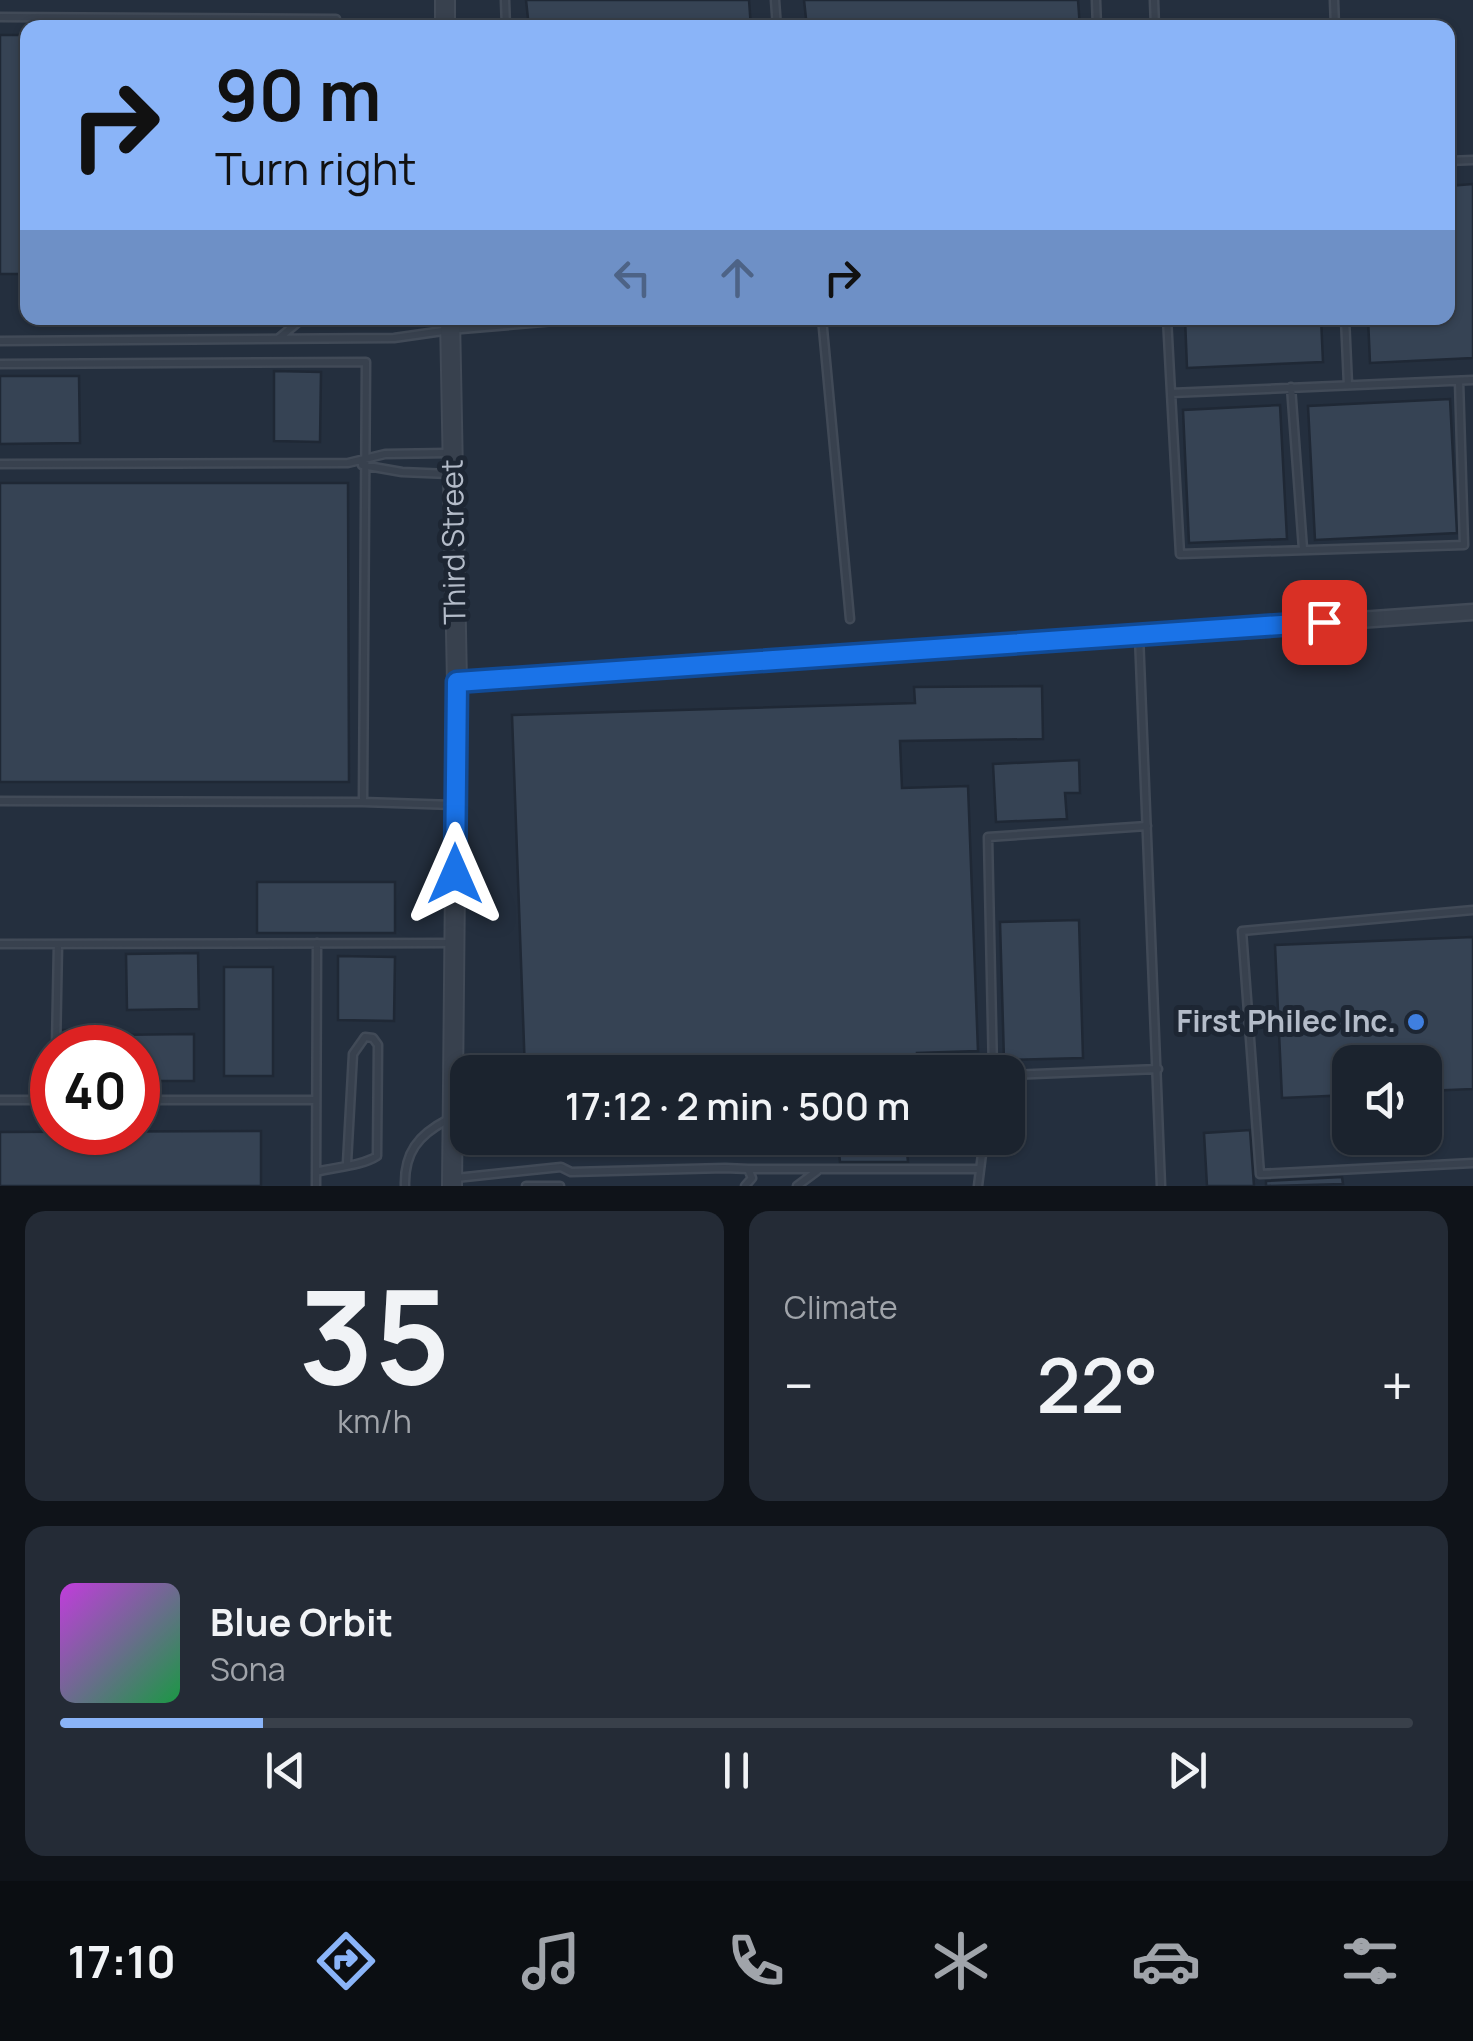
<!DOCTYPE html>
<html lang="en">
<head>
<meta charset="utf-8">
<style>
  body { margin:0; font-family:Manrope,sans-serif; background:#242b36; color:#f1f3f6; height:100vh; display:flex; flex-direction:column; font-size:38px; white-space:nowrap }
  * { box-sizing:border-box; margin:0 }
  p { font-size:32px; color:#a0a4aa }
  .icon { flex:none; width:55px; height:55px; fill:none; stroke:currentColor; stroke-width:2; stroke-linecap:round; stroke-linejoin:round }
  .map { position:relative; height:1186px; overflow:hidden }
  .details { display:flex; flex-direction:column; gap:25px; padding:25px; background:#0f1319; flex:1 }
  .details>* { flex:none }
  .guide { position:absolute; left:20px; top:20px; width:1435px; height:305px; border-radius:20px; box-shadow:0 2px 8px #0004,0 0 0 2px #39404a; background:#8ab4f8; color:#111; overflow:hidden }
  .controls { position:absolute; left:1332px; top:1045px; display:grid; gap:20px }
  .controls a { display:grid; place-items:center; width:110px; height:110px; border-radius:20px; background:#1b232e; box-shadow:0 2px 8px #0004,0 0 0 2px #39404a; font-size:50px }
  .speed { position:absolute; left:30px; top:1025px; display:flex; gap:20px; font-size:50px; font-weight:700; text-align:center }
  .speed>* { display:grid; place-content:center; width:130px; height:130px; border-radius:50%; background:#1b232e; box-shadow:0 2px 8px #0004,0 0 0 2px #39404a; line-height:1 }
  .speed .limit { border:15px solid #d22; background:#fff; color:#111 }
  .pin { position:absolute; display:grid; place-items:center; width:85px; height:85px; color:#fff; margin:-42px; border-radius:20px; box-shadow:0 5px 15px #0006 }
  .me { position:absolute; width:110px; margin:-55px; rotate:0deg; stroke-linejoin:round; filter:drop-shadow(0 0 8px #0008) }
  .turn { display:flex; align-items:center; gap:35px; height:210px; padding:0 30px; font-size:45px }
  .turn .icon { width:130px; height:130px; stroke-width:2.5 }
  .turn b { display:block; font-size:70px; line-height:85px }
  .lanes { display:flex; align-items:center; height:95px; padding:0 30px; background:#0003; justify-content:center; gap:50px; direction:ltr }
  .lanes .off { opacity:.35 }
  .big { font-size:75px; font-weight:600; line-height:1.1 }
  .details .tile { flex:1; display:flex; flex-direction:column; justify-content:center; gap:15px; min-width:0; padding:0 35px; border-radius:20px; background:#242b36 }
  .details .dial { align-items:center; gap:0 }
  .dial b { font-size:130px; line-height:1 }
  .song { display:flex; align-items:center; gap:30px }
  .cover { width:120px; height:120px; border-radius:15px; background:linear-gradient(135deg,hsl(290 70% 55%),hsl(140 70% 35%)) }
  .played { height:10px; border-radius:5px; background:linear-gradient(90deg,#8ab4f8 15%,#39404a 15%) }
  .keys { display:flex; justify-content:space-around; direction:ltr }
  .heat { display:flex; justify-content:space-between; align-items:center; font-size:55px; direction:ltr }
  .details .tiles { flex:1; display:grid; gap:25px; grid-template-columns:1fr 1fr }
  .tile:last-child { grid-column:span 2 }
  .trip { position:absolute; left:450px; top:1055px; width:575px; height:100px; border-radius:20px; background:#1b232e; box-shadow:0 2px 8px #0004,0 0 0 2px #39404a; font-weight:600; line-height:100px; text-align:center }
  .tabs { display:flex; height:160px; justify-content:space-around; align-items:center; background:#0b0e12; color:#a0a4aa }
  .tabs .icon { width:70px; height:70px }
  .tabs .current { color:#8ab4f8 }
  .tabs b { font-size:45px; color:#f1f3f6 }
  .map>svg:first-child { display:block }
  .building { fill:#364354; stroke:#1f2835; stroke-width:2.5 }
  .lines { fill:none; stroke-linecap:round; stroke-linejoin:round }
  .service-casing { stroke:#414a57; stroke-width:11 }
  .minor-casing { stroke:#414a57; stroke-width:19 }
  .tertiary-casing { stroke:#414a57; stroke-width:22 }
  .service { stroke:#38414e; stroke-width:6 }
  .minor { stroke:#38414e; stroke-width:14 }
  .tertiary { stroke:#38414e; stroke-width:18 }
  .route-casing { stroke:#114b97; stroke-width:25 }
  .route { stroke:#1a73e8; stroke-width:18 }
  .shop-dot { fill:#3f7fe0; stroke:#1d2633; stroke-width:4 }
  .labels { text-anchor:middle; stroke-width:10; stroke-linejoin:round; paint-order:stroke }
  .street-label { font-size:30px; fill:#b4bcc9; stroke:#1d2633 }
  .poi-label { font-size:30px; font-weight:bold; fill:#b4bcc9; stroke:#1d2633; text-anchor:end }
</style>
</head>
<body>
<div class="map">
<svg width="1473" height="1186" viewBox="0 0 1473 1186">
  <rect width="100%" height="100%" fill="#242f3e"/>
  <path class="building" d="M526 0H749L751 28H529Z
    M804 0H1078L1080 28H807Z
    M0 35H28V274H0Z
    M1473 184V358L1370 363 1368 318H1448V186Z
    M1185 318H1321L1323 362 1187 368Z
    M274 371 321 372 320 442 274 441Z
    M0 376H79L80 443 0 444Z
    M1450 399 1457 533 1315 540 1308 406Z
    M1280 405 1287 539 1189 543 1183 410Z
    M0 483H348L349 782H0Z
    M1042 686 1043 739 900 741 902 788 968 786 978 1051 917 1053 918 1072H525L512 715 915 703 914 687Z
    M1079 760 1080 793H1065L1067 819 996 822 993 764Z
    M257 882H395V933H257Z
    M1079 920 1083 1058 1004 1060 1000 922Z
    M1473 937V1089L1425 1091V1062H1350V1095L1282 1098 1275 945Z
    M198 953 199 1009 127 1010 126 954Z
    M338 956 395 957 394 1021 338 1020Z
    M224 967H273V1076H224Z
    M63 1030H108V1035L194 1034V1081H138V1048H63Z
    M1250 1130 1254 1186H1207L1204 1133Z
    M261 1131V1186H0V1132Z
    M527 1138H631V1147L528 1150Z
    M804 1138H953L954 1151 907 1152 908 1162H840L839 1152 805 1153Z
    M1342 1177 1343 1184 1266 1186V1181Z"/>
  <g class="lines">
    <defs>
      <path id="service" d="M505 0 506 28
        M775 0 777 28
        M1096 0 1097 28
        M1154 0 1155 28
        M1334 0 1335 28
        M0 17 336 19V28
        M1448 161 1473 160
        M822 318 850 619
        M1167 318 1171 393 1473 380
        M1345 318 1348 385
        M279 338 303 318
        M0 341 394 338 450 330 590 318
        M0 364 366 362 363 802
        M1291 387 1303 549
        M1171 393 1180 554 1464 545 1459 381
        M0 464 348 463 385 454 448 453
        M362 465 402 472 449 474
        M1139 636 1161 1186
        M0 801 363 802 454 805
        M1473 910 1242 931 1260 1174 1473 1163
        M0 944 453 943
        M56 1048 58 944
        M993 1072 988 837 1147 826
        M1008 1075 1158 1069
        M0 1100H52
        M138 1100H316
        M748 1169H980
        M316 1172C334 1167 362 1166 377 1156L378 1045 373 1038 365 1037 353 1054 347 1163
        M456 1178 561 1167 571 1172 725 1168 748 1169 752 1178 745 1186
        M316 1186 317 943
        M405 1186C404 1153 418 1135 447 1120
        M526 1186H560
        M797 1186 817 1171
        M978 1186 984 1138"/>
      <path id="minor" d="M457 683 1473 612"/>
      <path id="tertiary" d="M445 0V28
        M450 318 457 683 452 1186"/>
    </defs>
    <use href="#service" class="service-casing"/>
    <use href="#minor" class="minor-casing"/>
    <use href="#tertiary" class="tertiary-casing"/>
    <use href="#service" class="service"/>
    <use href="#minor" class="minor"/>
    <use href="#tertiary" class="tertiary"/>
  </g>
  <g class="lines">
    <defs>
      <path id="route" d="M455 874 457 682 1324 622"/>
    </defs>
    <use href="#route" class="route-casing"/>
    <use href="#route" class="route"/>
  </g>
  <circle class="shop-dot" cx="1416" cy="1022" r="10"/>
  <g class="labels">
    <g class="street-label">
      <text transform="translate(454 542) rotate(-91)" y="10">Third Street</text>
    </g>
    <g class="poi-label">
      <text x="1396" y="1032">First Philec Inc.</text>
    </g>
  </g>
</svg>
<div class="controls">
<a><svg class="icon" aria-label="sound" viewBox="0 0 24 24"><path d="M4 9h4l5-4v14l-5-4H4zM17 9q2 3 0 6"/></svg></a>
</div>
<div class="speed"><div class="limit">40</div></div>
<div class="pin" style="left:1324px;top:622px;background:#d93025"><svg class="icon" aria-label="arrive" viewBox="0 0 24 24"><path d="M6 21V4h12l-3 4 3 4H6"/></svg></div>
<svg class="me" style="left:455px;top:874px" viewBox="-20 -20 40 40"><path d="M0-17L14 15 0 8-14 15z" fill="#1a73e8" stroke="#fff" stroke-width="4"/></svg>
<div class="trip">17:12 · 2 min · 500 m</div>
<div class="guide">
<div class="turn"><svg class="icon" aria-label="right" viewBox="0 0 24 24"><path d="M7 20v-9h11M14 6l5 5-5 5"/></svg><div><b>90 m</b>Turn right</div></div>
<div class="lanes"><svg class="icon off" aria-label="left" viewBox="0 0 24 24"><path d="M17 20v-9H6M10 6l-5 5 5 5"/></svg><svg class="icon off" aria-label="ahead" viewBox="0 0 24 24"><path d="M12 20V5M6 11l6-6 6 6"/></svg><svg class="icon" aria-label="right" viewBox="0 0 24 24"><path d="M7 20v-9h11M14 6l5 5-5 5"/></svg></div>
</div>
</div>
<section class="details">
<div class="tiles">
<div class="tile dial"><b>35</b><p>km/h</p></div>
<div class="tile"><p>Climate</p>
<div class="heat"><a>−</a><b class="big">22°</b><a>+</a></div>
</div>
<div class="tile">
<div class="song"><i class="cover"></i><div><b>Blue Orbit</b><p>Sona</p></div></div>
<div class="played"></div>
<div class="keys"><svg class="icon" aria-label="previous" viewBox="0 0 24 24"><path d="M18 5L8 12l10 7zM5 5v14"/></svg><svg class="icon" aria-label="pause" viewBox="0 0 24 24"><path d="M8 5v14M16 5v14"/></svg><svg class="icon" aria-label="next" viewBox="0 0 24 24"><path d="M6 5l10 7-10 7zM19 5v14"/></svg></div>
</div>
</div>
</section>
<nav class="tabs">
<b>17:10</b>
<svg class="icon current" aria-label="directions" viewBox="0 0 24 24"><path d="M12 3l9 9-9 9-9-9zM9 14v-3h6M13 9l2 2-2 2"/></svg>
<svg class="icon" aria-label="music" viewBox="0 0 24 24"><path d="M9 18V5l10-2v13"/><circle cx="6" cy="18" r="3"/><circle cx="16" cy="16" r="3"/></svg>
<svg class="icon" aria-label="phone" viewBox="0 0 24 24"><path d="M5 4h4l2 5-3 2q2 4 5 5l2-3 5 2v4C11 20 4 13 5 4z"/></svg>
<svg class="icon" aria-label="climate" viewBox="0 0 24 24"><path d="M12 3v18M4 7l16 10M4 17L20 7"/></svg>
<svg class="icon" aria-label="car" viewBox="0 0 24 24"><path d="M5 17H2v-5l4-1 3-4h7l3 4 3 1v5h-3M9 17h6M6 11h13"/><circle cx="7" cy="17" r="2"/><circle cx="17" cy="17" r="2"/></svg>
<svg class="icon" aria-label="filters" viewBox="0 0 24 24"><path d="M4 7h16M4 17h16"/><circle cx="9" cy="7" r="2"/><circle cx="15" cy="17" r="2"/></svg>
</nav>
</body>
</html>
